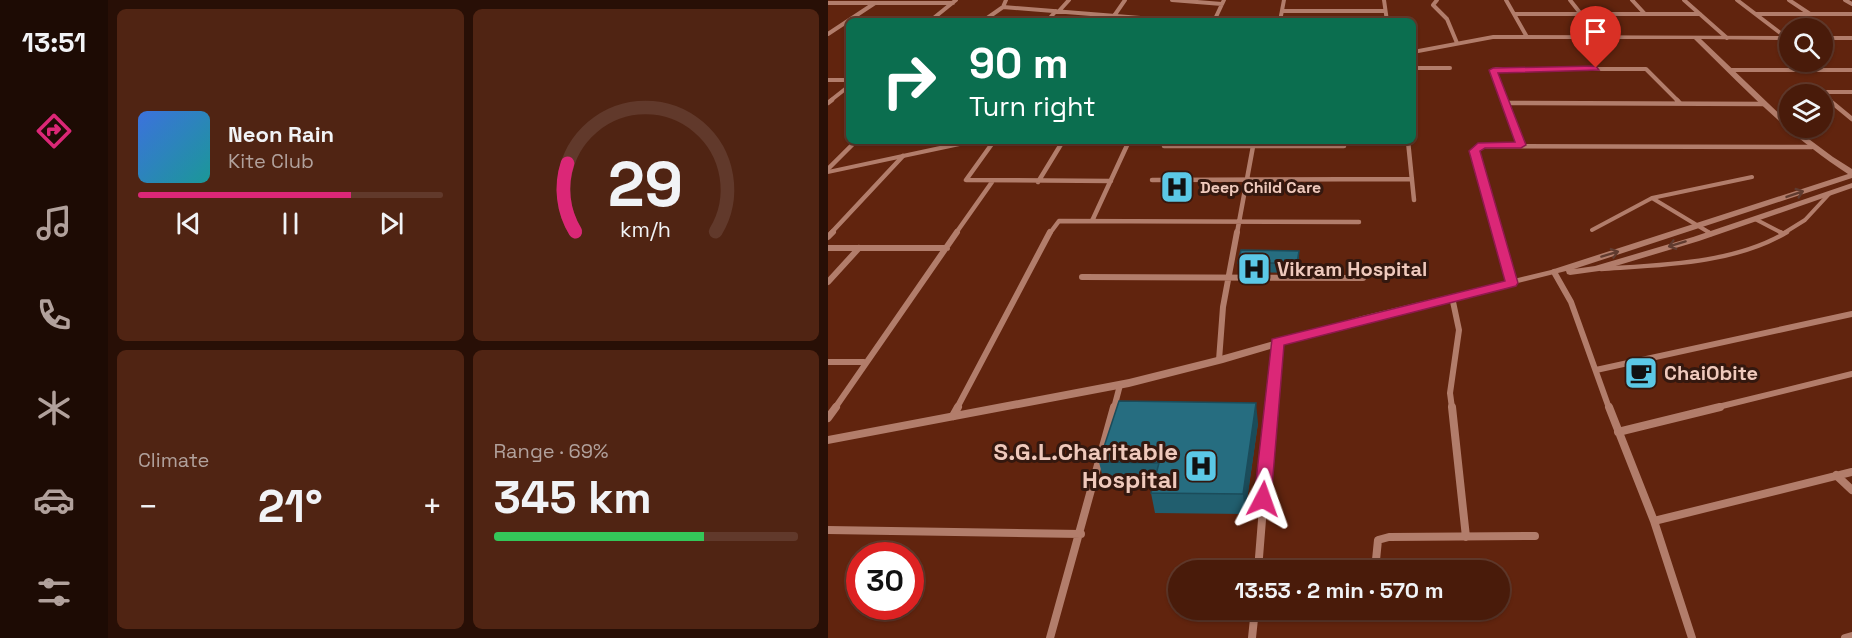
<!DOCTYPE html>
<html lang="en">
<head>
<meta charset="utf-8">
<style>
  body { margin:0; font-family:"Space Grotesk",sans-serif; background:#502413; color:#f1f3f6; height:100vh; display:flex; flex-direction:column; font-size:22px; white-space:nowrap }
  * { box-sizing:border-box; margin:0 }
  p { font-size:20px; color:#b1a19c }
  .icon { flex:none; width:33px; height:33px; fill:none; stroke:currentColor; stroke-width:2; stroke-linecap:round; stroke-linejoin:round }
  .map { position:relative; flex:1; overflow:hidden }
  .panel { display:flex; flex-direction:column; gap:9px; padding:9px; background:#280f06; width:720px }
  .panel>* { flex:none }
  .guide { position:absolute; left:18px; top:18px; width:570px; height:126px; border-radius:9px; box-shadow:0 2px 4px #0004,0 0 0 2px #61392b; background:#0b6e4f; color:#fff; overflow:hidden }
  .controls { position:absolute; left:951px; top:18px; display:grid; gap:12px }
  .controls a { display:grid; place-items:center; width:54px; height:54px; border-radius:50%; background:#491b0a; box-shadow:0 2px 4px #0004,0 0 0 2px #61392b; font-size:30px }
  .speed { position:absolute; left:18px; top:542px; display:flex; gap:12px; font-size:30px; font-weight:700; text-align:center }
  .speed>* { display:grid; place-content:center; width:78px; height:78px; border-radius:50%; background:#491b0a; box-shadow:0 2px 4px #0004,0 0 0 2px #61392b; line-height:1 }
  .speed .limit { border:9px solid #d22; background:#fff; color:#111 }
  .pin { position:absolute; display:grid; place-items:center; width:51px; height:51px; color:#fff; margin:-62px -26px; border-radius:50% 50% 50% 0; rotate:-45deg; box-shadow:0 0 6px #0007 }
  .pin .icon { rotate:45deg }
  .me { position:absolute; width:66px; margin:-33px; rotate:4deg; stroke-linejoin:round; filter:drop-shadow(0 0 4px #0008) }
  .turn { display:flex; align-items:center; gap:21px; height:126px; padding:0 24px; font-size:27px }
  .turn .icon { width:78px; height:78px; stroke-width:2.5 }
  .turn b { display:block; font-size:42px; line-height:51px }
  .big { font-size:45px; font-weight:700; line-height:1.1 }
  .panel .card { flex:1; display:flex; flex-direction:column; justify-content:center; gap:9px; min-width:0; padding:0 21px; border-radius:9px; background:#502413 }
  .panel .dial { align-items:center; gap:0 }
  .dial svg { height:156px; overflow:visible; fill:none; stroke:#61392b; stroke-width:7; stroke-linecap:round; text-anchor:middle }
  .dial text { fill:#f1f3f6; stroke:none }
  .song { display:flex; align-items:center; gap:18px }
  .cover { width:72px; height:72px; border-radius:9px; background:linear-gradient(135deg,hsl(220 70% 55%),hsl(180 70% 35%)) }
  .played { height:6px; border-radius:3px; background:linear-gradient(90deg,#db2777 70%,#61392b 70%) }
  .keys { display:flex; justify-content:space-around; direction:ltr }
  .heat { display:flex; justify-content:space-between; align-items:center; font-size:33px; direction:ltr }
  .charge { height:9px; border-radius:4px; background:linear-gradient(90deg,#34c759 69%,#61392b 0) }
  .panel .tiles { flex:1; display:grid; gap:9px; grid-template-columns:repeat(2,1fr) }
  .trip { position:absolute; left:340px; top:560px; width:342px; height:60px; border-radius:30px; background:#491b0a; box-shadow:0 2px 4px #0004,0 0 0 2px #61392b; font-weight:700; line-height:60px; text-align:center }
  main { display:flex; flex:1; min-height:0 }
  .tab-bar { display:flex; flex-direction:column; width:108px; justify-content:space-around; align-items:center; background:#1d0b04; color:#b1a19c }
  .tab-bar .icon { width:42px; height:42px }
  .tab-bar .active { color:#db2777 }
  .tab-bar b { font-size:27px; color:#f1f3f6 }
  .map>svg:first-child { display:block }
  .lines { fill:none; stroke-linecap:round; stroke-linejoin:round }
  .service-far1 { stroke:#b27d6b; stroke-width:4 }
  .service { stroke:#b27d6b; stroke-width:4.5 }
  .minor-far3 { stroke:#b27d6b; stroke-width:4 }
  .minor-far2 { stroke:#b27d6b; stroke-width:4.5 }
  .minor-far1 { stroke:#b27d6b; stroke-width:6 }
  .minor { stroke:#b27d6b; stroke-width:8 }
  .tertiary { fill:#b27d6b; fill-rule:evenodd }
  .wall { fill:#215e6e }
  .shaded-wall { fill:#1b4c5a }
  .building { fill:#266d80; stroke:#1b4c5a; stroke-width:1.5 }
  .oneway { stroke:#603b2f }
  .route { fill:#db2777; stroke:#8e194d; stroke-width:1.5 }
  .labels { text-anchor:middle; stroke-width:6; stroke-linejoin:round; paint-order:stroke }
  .far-poi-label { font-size:16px; font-weight:bold; fill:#efc9bc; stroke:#34180f; text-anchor:start }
  .poi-label { font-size:20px; font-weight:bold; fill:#efc9bc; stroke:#34180f; text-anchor:start }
  .near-poi-label { font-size:24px; font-weight:bold; fill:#efc9bc; stroke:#34180f; text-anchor:end }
</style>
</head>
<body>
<main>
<nav class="tab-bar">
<b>13:51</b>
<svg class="icon active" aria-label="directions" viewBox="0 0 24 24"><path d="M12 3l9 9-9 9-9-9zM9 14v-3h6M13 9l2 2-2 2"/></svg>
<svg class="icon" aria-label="music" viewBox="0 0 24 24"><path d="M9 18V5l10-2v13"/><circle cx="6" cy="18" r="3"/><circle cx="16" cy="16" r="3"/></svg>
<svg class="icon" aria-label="phone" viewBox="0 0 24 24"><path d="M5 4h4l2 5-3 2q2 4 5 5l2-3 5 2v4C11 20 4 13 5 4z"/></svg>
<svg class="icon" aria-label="climate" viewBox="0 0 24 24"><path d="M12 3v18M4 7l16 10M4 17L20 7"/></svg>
<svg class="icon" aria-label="car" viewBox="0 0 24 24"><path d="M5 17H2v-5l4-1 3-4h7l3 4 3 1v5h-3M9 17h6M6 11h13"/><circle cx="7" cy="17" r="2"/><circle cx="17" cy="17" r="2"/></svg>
<svg class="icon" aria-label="filters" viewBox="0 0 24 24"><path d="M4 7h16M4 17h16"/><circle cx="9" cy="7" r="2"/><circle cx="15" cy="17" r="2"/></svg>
</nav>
<section class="panel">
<div class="tiles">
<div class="card">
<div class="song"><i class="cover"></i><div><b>Neon Rain</b><p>Kite Club</p></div></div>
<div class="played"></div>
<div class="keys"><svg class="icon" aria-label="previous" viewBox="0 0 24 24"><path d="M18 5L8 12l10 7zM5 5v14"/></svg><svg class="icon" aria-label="pause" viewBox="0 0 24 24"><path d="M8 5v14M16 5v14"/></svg><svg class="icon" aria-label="next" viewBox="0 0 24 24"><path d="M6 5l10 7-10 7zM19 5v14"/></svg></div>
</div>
<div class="card dial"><svg viewBox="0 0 100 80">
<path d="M14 69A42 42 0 1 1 86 69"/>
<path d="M14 69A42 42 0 0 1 10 34" stroke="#db2777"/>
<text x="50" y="56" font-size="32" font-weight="700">29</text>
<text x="50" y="72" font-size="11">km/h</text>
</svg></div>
<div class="card"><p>Climate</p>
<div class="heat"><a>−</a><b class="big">21°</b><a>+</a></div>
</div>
<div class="card"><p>Range · 69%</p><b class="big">345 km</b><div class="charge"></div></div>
</div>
</section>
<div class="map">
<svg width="1024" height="638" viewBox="0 0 1024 638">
  <rect width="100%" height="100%" fill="#61240e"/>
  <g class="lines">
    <path class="service-far1" d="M927 219 954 233
      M764 230 824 198
      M882 233 824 198 924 177
      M956 233 977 220 1002 193"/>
    <path class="service" d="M880 232 883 234
      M952 232 954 233
      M773 269C833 265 906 264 959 232"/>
    <path class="minor-far3" d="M344 0 394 4
      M556 0 559 21
      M609 0 605 5 619 19 629 43
      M678 0 699 37
      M742 0 753 14
      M804 0 817 14
      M856 0 899 38
      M909 0 959 38
      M961 0 982 14
      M1017 0 1024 4
      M0 3H125
      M175 7 350 21
      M231 11 241 0
      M454 11H557
      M686 14H872
      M928 14H1024
      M286 16 297 0
      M102 21 128 0
      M155 21 175 7 178 0
      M219 21 228 11
      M386 21 396 0
      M452 21 456 0
      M0 34 47 3
      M585 68H622
      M901 70H1024
      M0 80H21
      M2 101 21 86
      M675 101 664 73 668 69H818L850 101
      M1003 101 992 92H1024"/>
    <path class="minor-far2" d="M675 100 693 145
      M849 100 852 103
      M1001 100 1024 119
      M0 103 4 100
      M677 103 937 104
      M166 141 138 180 283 181
      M580 141 586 200
      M336 146H516
      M0 169 28 141
      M324 180 584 179
      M210 182 235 141
      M264 221 301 141
      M3 233 75 156
      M128 233 164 182
      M222 233 231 221 531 222
      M409 233 426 141
      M669 233 647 151 650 146 984 147"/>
    <path class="minor-far1" d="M669 232 683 283
      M0 237 5 232
      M0 248H119
      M726 272 743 302 781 408
      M254 277 535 278
      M0 282 31 248
      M391 360 395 307 409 232
      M0 362H36
      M768 370 1024 314
      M7 408 129 232
      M129 408 222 232
      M286 408 292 385
      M443 408 449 342
      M624 408 622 393 631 330 624 297
      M886 408 1024 374"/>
    <path class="minor" d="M624 407 638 537
      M781 407 826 521 864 638
      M125 416 130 407
      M0 418 8 407
      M790 432 892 407
      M1008 475 1024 490
      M826 521 1024 472
      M0 530 253 534
      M430 570 443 407
      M547 570 550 540 561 537 707 536
      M222 638 286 407
      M424 638 427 609
      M1017 638 1024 636"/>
    <path class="tertiary" d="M665 35 962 36V40L873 39 962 124V128H966L1005 157 1024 169V178L746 269 767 266 865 237 1024 183V188L871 241 771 271 742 275 739 274 738 271 541 320 395 363 301 387 0 444V436L301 379 389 357 534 316 723 270 1020 174C962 137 915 87 866 39H665L585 54V50Z
      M994 36H1024V40H994Z
      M135 141H150L146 143 0 174V170Z"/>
  </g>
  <path class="wall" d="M471 251V261L469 273 411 272 410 263Z
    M430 423 417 514 327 513 323 493 326 483 276 482 271 462Z"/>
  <path class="shaded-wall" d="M471 251V261L469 273V263Z
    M428 403 430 423 417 514 415 494Z"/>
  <path class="building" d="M413 250 471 251 469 263H410Z
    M291 401 428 403 415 494 323 493 331 463 271 462Z"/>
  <defs><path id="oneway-shaft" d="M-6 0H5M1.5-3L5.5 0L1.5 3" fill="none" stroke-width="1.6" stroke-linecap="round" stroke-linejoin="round" transform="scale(1.5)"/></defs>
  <g class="oneway">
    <use href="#oneway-shaft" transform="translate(967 194) rotate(-19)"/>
    <use href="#oneway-shaft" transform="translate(849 244) rotate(163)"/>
    <use href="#oneway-shaft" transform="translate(782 254) rotate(-17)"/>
  </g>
  <path class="route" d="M768 66 771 70 670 73 698 145 693 148H657L652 151 690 283 688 286 456 345 443 499 441 504H428L426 499 444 339 677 281 641 151 650 143 687 142 661 70 665 68Z"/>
  <defs>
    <symbol id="hospital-square" viewBox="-11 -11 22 22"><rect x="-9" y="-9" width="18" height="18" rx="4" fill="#5bc8e6" stroke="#34180f"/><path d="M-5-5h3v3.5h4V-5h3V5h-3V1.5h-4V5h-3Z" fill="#111"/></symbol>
    <symbol id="cafe-square" viewBox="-11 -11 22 22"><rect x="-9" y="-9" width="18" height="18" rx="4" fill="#5bc8e6" stroke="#34180f"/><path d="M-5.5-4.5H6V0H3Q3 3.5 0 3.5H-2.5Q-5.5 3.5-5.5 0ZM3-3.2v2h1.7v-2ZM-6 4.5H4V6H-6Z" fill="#111"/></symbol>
  </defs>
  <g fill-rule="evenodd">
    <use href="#hospital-square" x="330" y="168" width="38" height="38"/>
    <use href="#hospital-square" x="407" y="250" width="38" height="38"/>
    <use href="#cafe-square" x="794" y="354" width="38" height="38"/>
    <use href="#hospital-square" x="354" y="447" width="38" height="38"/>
  </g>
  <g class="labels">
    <g class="far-poi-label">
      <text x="372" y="193">Deep Child Care</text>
    </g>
    <g class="poi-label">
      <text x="449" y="276">Vikram Hospital</text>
      <text x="836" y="380">ChaiObite</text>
    </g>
    <g class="near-poi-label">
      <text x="350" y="460">S.G.L.Charitable<tspan x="350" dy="28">Hospital</tspan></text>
    </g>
  </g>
</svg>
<div class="controls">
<a><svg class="icon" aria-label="search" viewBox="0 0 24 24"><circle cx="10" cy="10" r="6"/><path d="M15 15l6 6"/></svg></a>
<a><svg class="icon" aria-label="layers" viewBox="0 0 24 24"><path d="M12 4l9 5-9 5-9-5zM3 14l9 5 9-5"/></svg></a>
</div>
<div class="speed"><div class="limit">30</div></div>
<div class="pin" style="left:768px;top:68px;background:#d93025"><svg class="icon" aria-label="arrive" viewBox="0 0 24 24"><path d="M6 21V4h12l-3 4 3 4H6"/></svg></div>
<svg class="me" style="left:435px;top:499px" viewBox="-20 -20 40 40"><path d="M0-17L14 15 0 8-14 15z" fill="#db2777" stroke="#fff" stroke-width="4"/></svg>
<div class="trip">13:53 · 2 min · 570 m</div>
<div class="guide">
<div class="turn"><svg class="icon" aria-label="right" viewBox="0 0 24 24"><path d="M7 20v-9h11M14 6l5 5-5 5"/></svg><div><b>90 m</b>Turn right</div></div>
</div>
</div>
</main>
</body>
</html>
